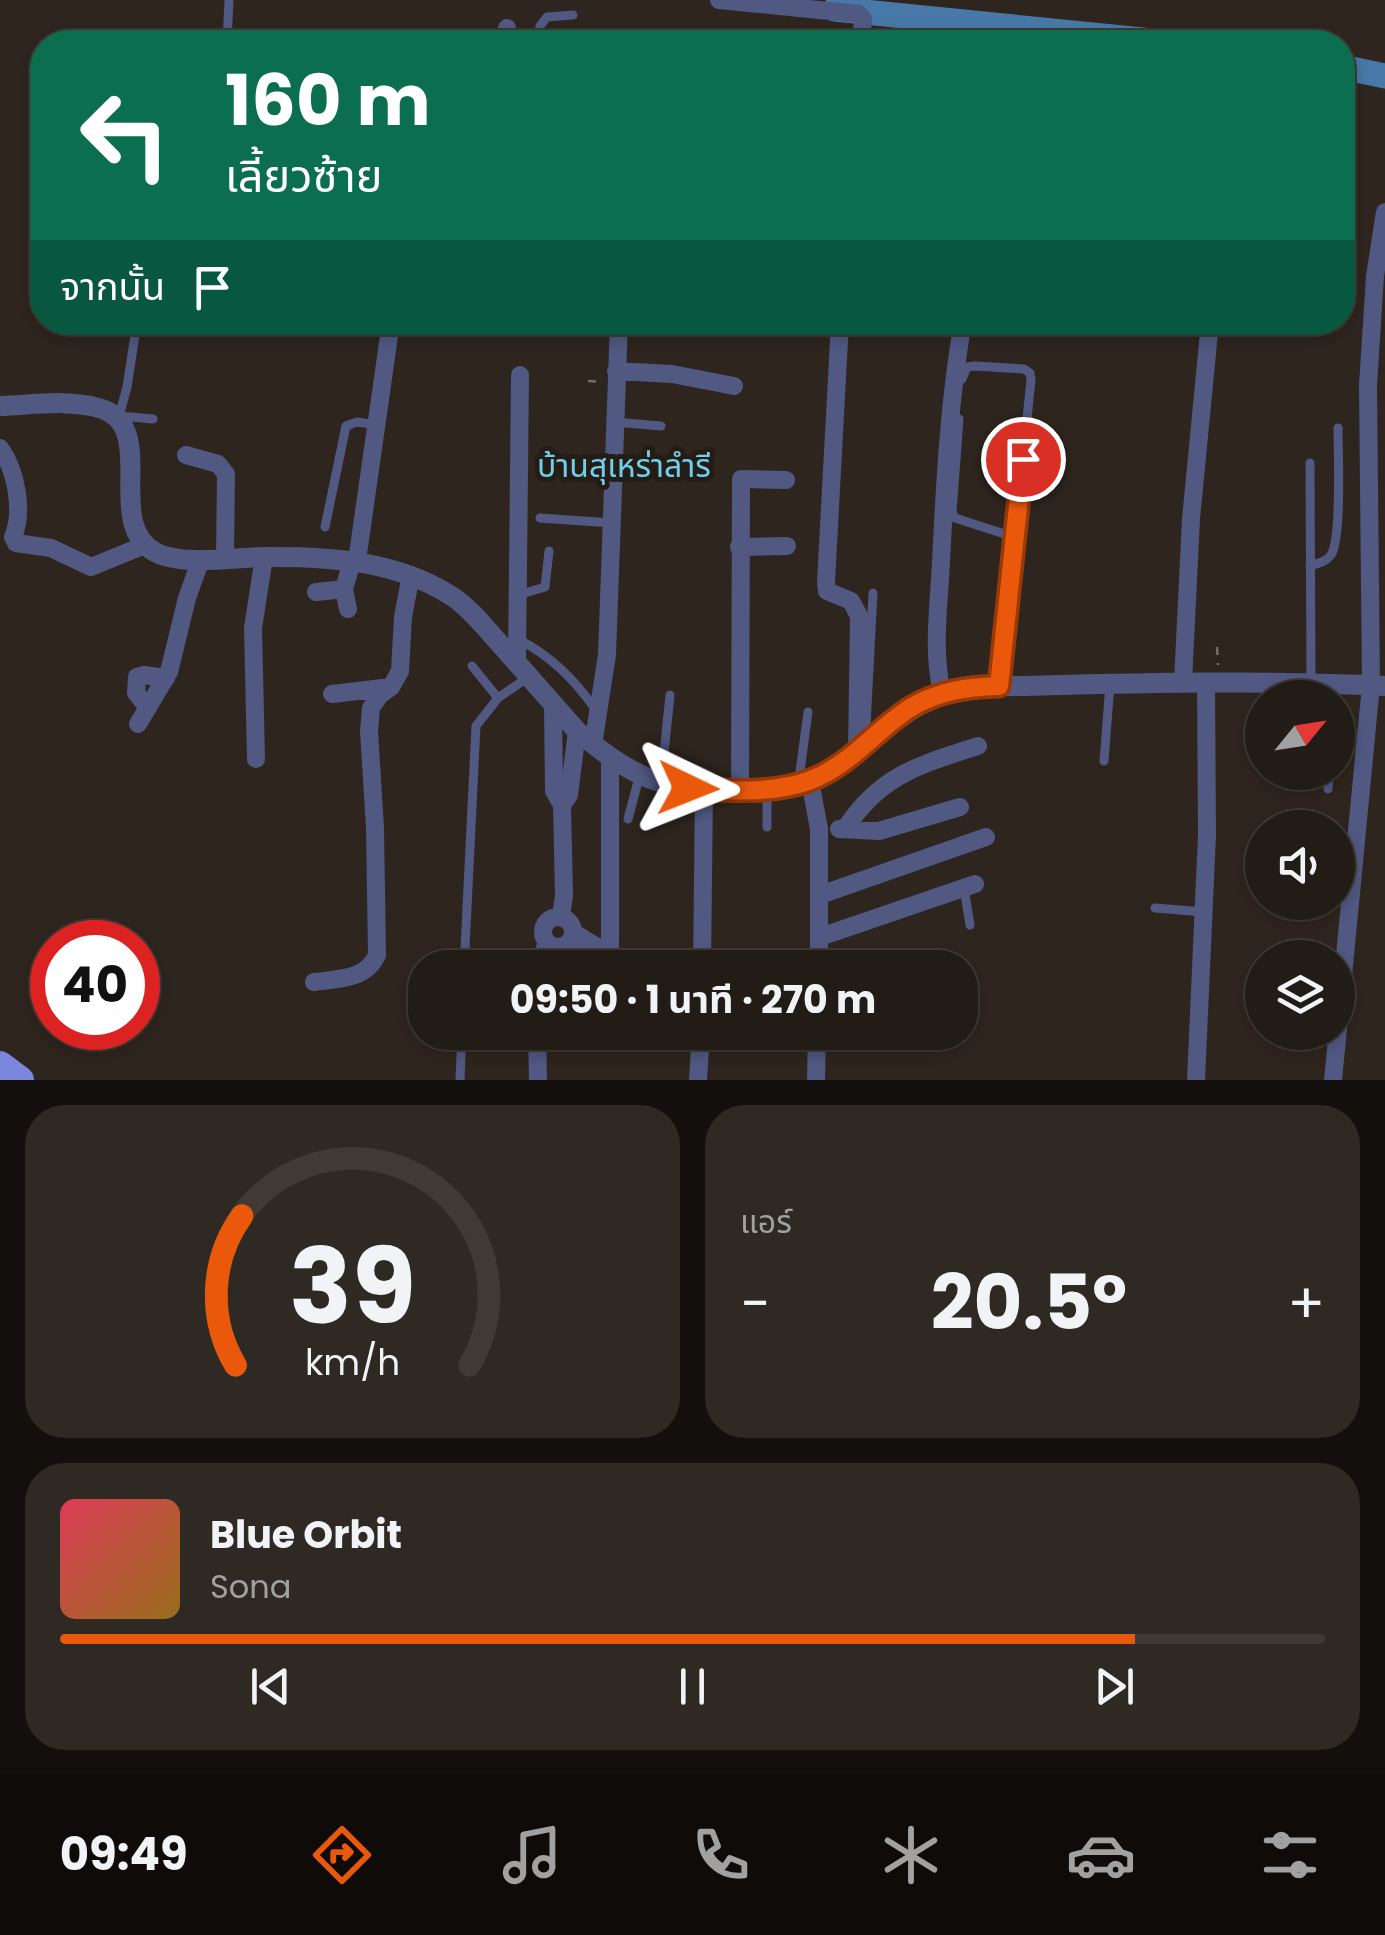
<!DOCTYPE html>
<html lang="th">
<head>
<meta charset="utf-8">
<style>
  body { margin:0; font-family:Poppins,"Noto Sans Thai",sans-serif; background:#2e2923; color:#f1f3f6; height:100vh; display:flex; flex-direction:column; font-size:38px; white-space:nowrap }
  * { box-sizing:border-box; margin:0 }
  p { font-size:32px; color:#a2a1a1 }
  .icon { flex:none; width:55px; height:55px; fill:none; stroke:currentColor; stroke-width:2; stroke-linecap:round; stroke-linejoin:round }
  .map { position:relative; height:1080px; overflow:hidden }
  .panel { display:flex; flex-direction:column; gap:25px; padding:25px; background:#130f0c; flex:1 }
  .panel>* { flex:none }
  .hud { position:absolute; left:30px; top:30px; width:1325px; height:305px; border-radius:40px; box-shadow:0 5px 15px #0003,0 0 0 2px #3f3a35; background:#0b6e4f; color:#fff; overflow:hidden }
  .needle { width:65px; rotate:60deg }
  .fabs { position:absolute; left:1245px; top:680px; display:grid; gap:20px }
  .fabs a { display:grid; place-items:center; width:110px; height:110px; border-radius:50%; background:#221c16; box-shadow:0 5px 15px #0003,0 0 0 2px #3f3a35; font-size:50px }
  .speed { position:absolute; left:30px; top:920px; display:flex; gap:20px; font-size:50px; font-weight:700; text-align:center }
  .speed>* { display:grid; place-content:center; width:130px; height:130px; border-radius:50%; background:#221c16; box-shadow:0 5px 15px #0003,0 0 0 2px #3f3a35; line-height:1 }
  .speed .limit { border:15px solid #d22; background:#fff; color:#111 }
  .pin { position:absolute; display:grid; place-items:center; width:85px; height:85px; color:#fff; margin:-42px; border:5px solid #fff; border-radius:50%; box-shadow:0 2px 10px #0007 }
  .me { position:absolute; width:110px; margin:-55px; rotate:92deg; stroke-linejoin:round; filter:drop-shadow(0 0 8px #0008) }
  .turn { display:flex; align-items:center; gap:35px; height:210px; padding:0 30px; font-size:45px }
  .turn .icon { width:130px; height:130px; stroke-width:2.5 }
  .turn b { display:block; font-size:70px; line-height:85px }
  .then { display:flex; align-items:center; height:95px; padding:0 30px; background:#0003; gap:20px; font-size:38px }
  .big { font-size:75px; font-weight:700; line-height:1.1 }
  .panel .widget { flex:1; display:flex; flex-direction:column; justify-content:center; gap:15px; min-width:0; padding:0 35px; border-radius:40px; background:#2e2923 }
  .panel .dial { align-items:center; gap:0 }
  .dial svg { height:260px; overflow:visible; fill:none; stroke:#3f3a35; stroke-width:7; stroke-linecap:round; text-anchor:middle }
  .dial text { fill:#f1f3f6; stroke:none }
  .song { display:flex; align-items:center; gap:30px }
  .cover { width:120px; height:120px; border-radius:15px; background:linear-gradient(135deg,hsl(350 70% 55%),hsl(40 70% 35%)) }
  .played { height:10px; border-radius:5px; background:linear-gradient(90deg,#ea580c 85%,#3f3a35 85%) }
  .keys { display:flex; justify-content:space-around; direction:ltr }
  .heat { display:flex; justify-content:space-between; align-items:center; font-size:55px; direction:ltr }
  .panel .tiles { flex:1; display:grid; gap:25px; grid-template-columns:1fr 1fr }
  .widget:last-child { grid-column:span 2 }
  .trip { position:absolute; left:408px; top:950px; width:570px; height:100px; border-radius:40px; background:#221c16; box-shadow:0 5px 15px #0003,0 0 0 2px #3f3a35; font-weight:700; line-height:100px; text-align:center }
  .tab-bar { display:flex; height:160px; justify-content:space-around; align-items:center; background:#0e0b09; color:#a2a1a1 }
  .tab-bar .icon { width:70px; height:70px }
  .tab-bar .current { color:#ea580c }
  .tab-bar b { font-size:45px; color:#f1f3f6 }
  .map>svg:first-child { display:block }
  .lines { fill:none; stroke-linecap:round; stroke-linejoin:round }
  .river { stroke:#4778a7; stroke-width:25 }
  .path { stroke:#746c66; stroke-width:2.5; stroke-dasharray:8 8; stroke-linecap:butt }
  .service { stroke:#515882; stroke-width:9 }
  .minor { stroke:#515882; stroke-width:18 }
  .tertiary { stroke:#515882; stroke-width:20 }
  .primary { stroke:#7a87dd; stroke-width:28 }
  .route-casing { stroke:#983908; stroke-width:25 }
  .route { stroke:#ea580c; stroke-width:18 }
  .labels { text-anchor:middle; stroke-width:10; stroke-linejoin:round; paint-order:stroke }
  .quarter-label { font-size:32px; fill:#6ed0ec; stroke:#251c15 }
</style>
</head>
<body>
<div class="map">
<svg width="1385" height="1080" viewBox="0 0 1385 1080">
  <rect width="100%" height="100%" fill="#2e251e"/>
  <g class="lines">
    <path class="river" d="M835 9 1163 42
      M1342 67 1385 76"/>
    <path class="path" d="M588 381 602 382
      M1217 647 1218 665"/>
    <path class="service" d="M227 42 229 0
      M537 42 540 26 547 17 573 15
      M962 379 967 367 975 366 1024 369 1030 373 1031 380 999 687
      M120 416 153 419
      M959 419 952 512 955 518 1014 537
      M118 420 127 387 137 322
      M614 422 661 426
      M1310 463 1311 682
      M540 518 612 523
      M325 527 346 426 357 422 377 425
      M1310 566C1318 563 1326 562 1331 555 1342 538 1338 452 1338 428
      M518 595 545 587 549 551
      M518 639C552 657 573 678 596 710
      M472 666 498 698
      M866 725 873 593
      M1104 761 1110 684
      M799 779 808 712
      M661 782 670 695
      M1328 789 1329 772
      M767 790V827
      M628 819 640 774
      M964 888 970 925
      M1155 908 1204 912
      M464 968 476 726 498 698 527 678
      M460 1080 462 1032"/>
    <path class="minor" d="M719 0 859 14 863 19 861 42
      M504 42 507 28
      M840 322 826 582 827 591 851 601 859 616 857 752
      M616 371 672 374 734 386
      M0 448C16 470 24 511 13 537L16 543 51 548 91 567 145 545
      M186 455 218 464 226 474 225 559
      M739 547 787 546
      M357 561 391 322
      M316 592 344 589
      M348 609 344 589 352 561
      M517 663 520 375
      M1183 682 1191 519 1210 322
      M942 693C932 650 939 605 941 562 945 482 949 401 963 322
      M332 694 391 687
      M553 704 554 791 562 805 569 795 577 731
      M148 708 136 693 137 677 144 675 166 678
      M138 724 169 672 187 598 201 559
      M593 745 607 655 619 322
      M256 759 253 628 264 557
      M810 781 819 829V968
      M740 789 741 479 786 480
      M839 829 879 831 960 807
      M845 829C880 775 919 765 978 746
      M820 895 986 837
      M561 916 564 896 562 805
      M543 932a15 15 0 1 1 30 0a15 15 0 1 1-30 0Z
      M574 933 602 950 610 951V756
      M820 937 975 884
      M572 939 577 968
      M537 968 547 943
      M702 968 704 789
      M314 982C337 979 366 980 377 955L375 828 369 731 371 708 380 695 391 687 400 671 403 617 411 575
      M537 1032 538 1080
      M698 1080 701 1032
      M816 1080 817 1032
      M1196 1080 1207 835 1206 683
      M1333 1080 1371 685 1368 385 1375 276 1385 212"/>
    <path class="tertiary" d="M0 406C31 405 68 399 99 408 161 425 102 523 155 552 180 566 233 558 261 557 326 556 397 560 453 597 472 610 486 629 501 645 527 674 552 703 577 731 598 749 622 767 648 778 699 798 789 796 836 767 891 731 903 700 974 687 1111 684 1248 679 1385 686"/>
    <path class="primary" d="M0 1065 20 1080"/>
  </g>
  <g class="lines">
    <defs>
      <path id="route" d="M688 788C726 791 775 794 811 780 850 765 876 730 910 708 938 691 967 687 999 686L1023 459"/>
    </defs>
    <use href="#route" class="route-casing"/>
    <use href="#route" class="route"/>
  </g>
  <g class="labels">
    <g class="quarter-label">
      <text x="624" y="477">บ้านสุเหร่าลำรี</text>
    </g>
  </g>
</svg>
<div class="fabs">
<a><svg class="needle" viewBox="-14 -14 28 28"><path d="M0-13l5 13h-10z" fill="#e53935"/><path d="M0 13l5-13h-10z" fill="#a2a1a1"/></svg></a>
<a><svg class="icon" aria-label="sound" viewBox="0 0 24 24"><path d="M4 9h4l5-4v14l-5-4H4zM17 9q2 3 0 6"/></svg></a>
<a><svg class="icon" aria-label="layers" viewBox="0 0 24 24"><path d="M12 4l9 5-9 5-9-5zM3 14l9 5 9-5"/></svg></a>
</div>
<div class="speed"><div class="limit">40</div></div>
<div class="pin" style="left:1023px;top:459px;background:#d93025"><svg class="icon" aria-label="arrive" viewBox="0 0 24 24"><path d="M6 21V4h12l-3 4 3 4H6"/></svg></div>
<svg class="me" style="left:688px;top:788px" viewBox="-20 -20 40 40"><path d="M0-17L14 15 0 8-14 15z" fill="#ea580c" stroke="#fff" stroke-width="4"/></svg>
<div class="trip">09:50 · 1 นาที · 270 m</div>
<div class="hud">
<div class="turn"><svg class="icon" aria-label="left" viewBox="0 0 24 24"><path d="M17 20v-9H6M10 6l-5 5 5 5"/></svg><div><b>160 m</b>เลี้ยวซ้าย</div></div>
<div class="then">จากนั้น<svg class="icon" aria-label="arrive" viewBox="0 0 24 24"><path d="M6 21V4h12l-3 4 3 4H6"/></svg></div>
</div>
</div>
<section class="panel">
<div class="tiles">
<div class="widget dial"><svg viewBox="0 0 100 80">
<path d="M14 69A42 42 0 1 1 86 69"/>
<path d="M14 69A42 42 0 0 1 16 23" stroke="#ea580c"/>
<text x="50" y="56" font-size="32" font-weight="700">39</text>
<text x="50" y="72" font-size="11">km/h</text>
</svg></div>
<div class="widget"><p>แอร์</p>
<div class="heat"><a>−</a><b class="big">20.5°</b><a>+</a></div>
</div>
<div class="widget">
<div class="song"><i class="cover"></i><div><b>Blue Orbit</b><p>Sona</p></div></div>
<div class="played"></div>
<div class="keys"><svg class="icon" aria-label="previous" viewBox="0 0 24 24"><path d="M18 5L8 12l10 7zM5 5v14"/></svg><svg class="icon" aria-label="pause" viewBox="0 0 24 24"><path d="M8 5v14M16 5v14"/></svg><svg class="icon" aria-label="next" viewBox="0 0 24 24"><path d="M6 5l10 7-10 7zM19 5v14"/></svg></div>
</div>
</div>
</section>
<nav class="tab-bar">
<b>09:49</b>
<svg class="icon current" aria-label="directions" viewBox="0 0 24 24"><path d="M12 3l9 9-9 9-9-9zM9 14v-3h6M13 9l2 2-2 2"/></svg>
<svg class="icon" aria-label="music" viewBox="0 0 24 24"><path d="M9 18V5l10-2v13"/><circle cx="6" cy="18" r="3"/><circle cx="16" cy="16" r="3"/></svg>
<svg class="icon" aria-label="phone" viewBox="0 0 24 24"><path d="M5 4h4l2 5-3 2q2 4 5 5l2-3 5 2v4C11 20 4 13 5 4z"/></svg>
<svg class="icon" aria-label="climate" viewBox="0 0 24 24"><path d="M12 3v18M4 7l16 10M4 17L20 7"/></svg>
<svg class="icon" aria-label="car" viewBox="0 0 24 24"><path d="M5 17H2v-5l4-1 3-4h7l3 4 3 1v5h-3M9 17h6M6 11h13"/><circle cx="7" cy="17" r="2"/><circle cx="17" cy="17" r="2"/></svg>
<svg class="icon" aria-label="filters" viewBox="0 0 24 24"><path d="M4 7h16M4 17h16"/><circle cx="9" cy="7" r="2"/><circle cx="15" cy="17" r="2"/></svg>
</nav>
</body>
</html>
